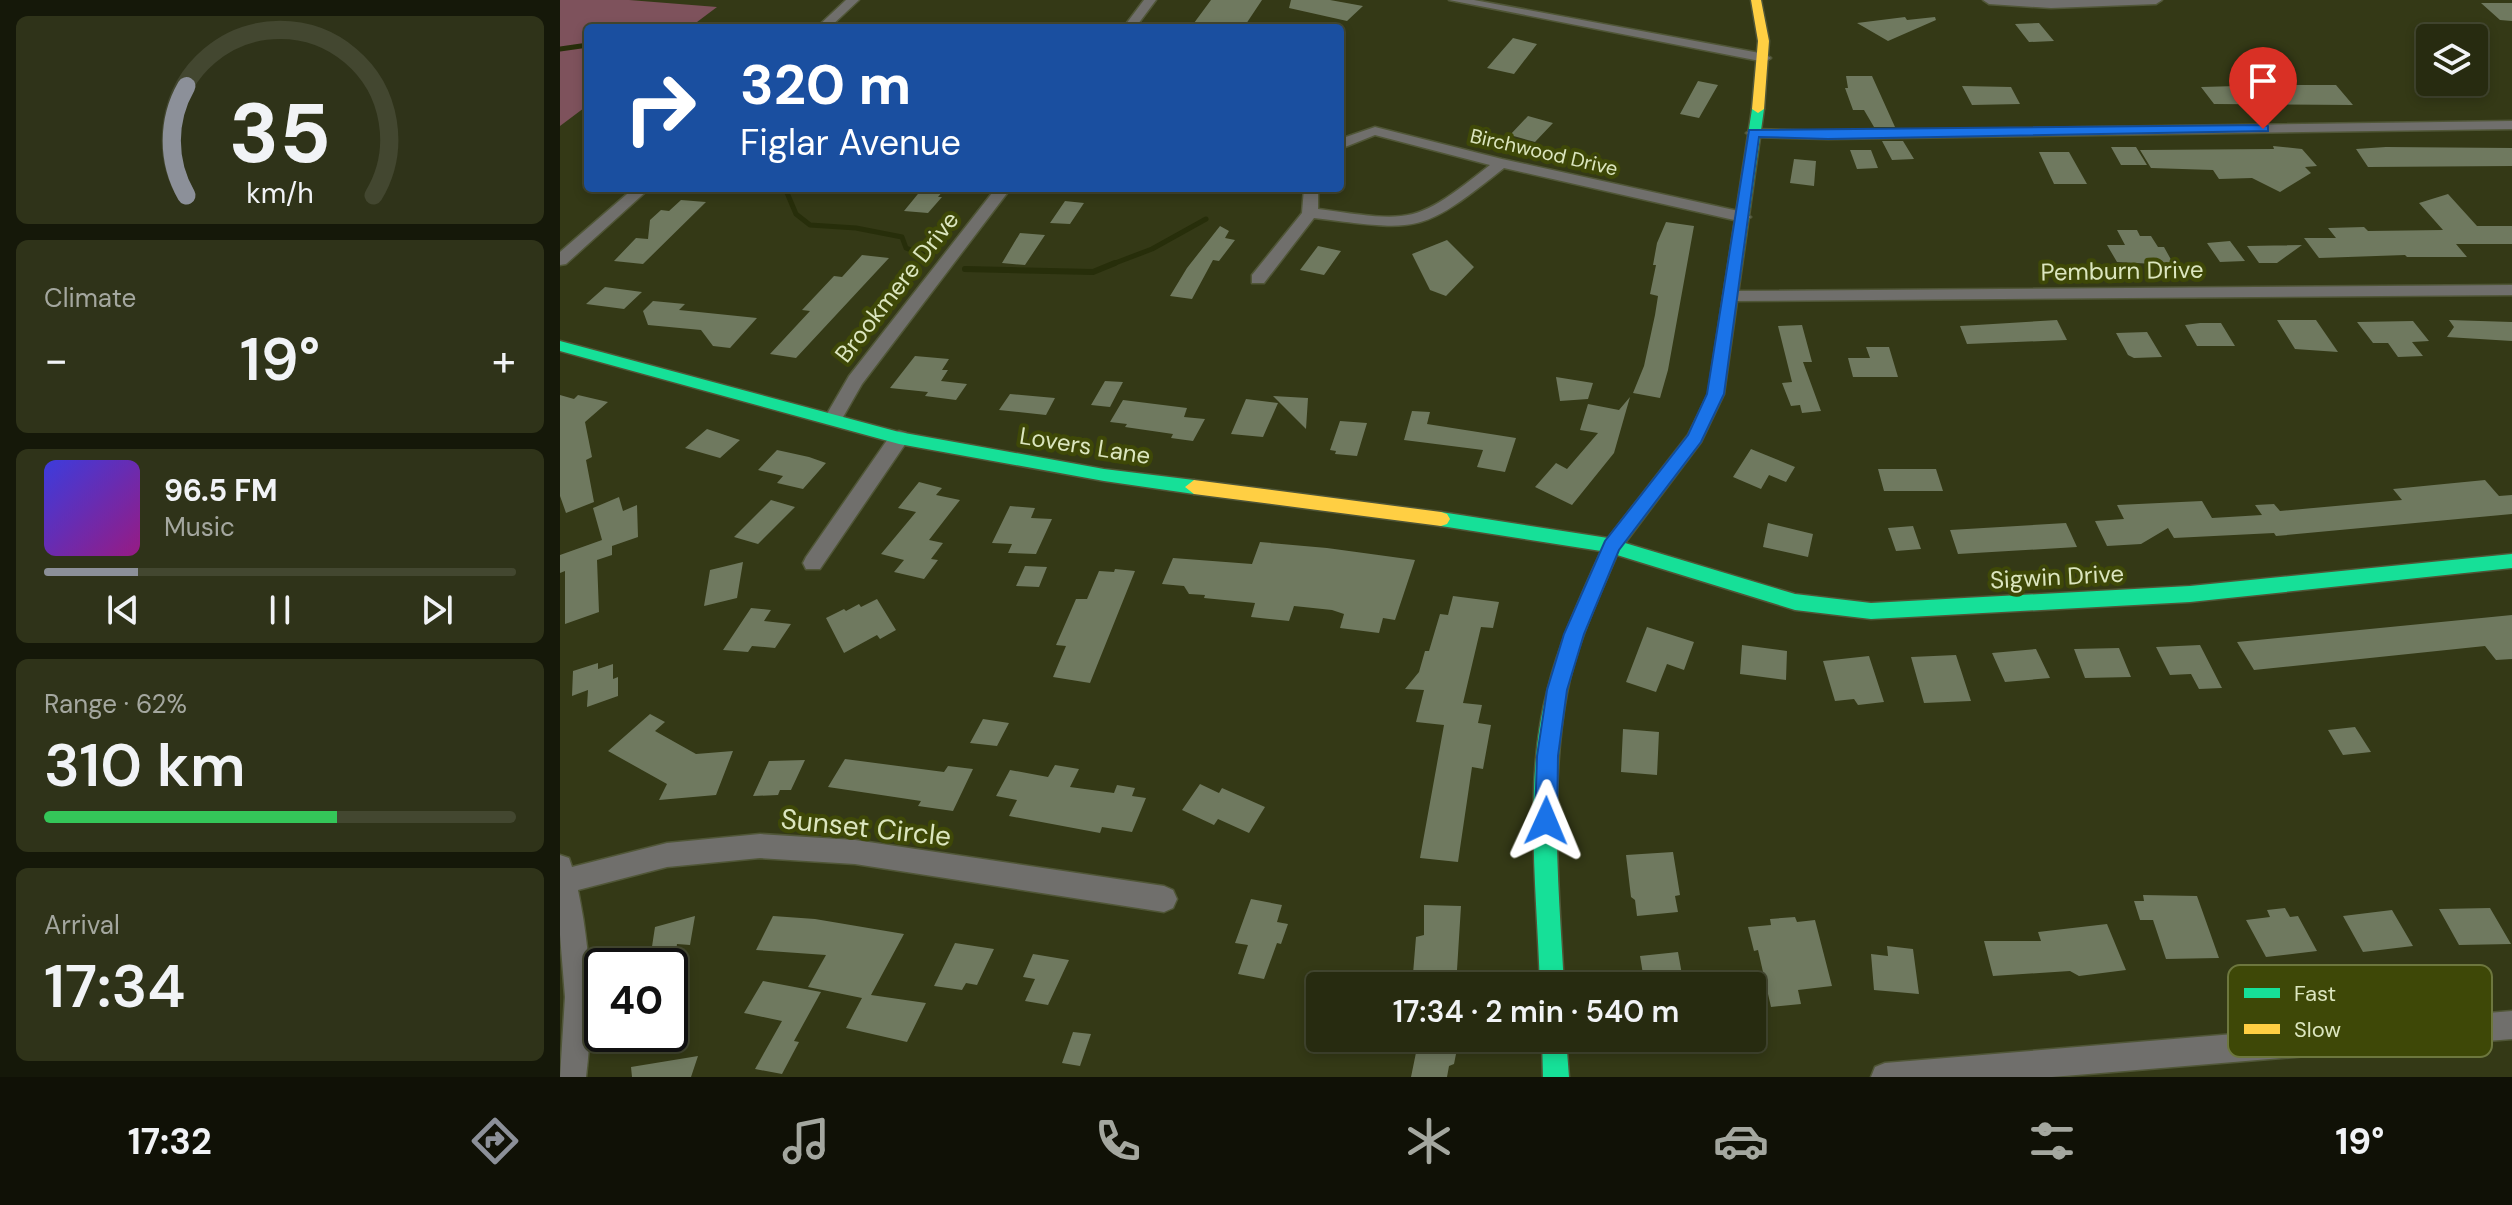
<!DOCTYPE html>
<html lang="en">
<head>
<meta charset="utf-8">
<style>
  body { margin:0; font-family:"DM Sans",sans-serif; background:#2f3319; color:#f1f3f6; height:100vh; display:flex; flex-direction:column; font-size:30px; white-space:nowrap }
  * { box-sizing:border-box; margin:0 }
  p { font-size:26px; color:#a4a79f }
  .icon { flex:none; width:44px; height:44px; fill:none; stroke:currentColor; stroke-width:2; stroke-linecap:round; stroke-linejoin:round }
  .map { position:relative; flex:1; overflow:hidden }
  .panel { display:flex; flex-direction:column; gap:16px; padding:16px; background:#151809; width:560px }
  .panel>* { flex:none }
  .hud { position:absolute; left:24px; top:24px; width:760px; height:168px; border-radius:8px; box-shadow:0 4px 12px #0003,0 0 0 2px #434730; background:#1a4fa0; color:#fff; overflow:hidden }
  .tools { position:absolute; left:1856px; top:24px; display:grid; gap:16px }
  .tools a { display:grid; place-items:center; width:72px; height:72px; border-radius:8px; background:#272b10; box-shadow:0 4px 12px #0003,0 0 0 2px #434730; font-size:40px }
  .speed { position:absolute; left:24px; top:948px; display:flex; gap:16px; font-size:40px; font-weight:700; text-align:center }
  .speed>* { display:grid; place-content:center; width:104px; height:104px; border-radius:50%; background:#272b10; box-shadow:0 4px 12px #0003,0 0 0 2px #434730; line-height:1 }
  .speed .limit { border:4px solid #111; border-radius:12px; background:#fff; color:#111 }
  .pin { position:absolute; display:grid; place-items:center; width:68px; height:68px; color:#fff; margin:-82px -34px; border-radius:50% 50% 50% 0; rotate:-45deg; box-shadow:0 0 8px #0007 }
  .pin .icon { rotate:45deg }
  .me { position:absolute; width:88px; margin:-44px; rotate:1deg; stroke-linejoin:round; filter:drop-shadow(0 0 6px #0008) }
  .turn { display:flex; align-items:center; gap:28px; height:168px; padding:0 24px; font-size:36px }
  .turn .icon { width:104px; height:104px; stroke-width:2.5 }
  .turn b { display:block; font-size:56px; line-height:68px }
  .big { font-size:60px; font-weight:600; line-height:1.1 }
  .panel .card { flex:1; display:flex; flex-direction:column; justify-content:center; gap:12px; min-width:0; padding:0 28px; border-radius:12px; background:#2f3319 }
  .panel .dial { align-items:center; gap:0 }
  .dial svg { height:208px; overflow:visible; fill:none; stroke:#434730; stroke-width:7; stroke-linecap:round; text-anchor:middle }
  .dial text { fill:#f1f3f6; stroke:none }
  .song { display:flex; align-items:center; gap:24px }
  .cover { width:96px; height:96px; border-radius:12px; background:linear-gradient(135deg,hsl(240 70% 55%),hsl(310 70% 35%)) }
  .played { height:8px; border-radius:4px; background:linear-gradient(90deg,#8c9099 20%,#434730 20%) }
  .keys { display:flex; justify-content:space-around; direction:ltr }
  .heat { display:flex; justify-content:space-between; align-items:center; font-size:44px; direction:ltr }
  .charge { height:12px; border-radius:6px; background:linear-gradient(90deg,#34c759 62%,#434730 0) }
  .trip { position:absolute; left:746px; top:972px; width:460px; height:80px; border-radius:8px; background:#272b10; box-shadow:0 4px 12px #0003,0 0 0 2px #434730; font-weight:600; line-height:80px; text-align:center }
  .dock { display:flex; height:128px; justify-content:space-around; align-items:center; background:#101106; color:#a4a79f }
  .dock .icon { width:56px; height:56px }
  .dock .current { color:#8c9099 }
  .dock b { font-size:36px; color:#f1f3f6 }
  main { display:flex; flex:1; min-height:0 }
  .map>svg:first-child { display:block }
  .green { fill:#7e525c }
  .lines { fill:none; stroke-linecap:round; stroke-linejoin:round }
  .stream-far1 { stroke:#272e0a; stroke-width:5 }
  .stream { stroke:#272e0a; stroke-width:6 }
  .building { fill:#6f795f }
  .street-casing { stroke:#505637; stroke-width:3 }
  .fast-casing { stroke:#505637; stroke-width:3 }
  .slow-casing { stroke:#505637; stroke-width:3 }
  .street { fill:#706f6c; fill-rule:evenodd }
  .fast { fill:#16e098; fill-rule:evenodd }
  .slow { fill:#ffcf43; fill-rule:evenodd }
  .route { fill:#1a73e8; stroke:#114b97; stroke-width:2 }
  .labels { text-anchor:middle; stroke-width:8; stroke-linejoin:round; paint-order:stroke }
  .far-street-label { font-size:20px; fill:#dce6bf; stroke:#3e4807 }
  .street-label { font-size:24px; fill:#dce6bf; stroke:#3e4807 }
  .near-street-label { font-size:28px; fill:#dce6bf; stroke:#3e4807 }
  .key { fill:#3e4807; stroke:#6d773e; stroke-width:2 }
  .key-label { font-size:22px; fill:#dce6bf }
</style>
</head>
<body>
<main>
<section class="panel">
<div class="card dial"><svg viewBox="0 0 100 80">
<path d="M14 69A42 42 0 1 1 86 69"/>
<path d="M14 69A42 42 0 0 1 14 27" stroke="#8c9099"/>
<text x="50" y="56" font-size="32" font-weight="700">35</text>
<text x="50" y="72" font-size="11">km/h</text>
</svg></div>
<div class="card"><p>Climate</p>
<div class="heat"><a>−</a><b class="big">19°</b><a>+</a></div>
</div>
<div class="card">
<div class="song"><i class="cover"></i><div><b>96.5 FM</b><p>Music</p></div></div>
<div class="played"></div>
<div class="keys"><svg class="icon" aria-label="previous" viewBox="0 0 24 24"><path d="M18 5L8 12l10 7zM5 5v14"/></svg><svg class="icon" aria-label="pause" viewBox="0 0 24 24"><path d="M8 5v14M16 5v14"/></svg><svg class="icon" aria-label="next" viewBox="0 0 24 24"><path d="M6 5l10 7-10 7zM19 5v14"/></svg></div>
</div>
<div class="card"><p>Range · 62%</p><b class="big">310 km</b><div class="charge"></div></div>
<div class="card"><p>Arrival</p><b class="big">17:34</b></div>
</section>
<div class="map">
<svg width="1952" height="1077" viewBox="0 0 1952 1077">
  <rect width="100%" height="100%" fill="#343916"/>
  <path class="green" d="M0 0H69L157 7 129 28H28V105L0 126Z"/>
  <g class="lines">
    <path class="stream-far1" d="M84 28 103 25 111 28
      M0 49 28 45
      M225 188 236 214 250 225 296 228 342 237 346 248 364 255
      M550 265 592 249 646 219"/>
    <path class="stream" d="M405 269 533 272 555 263"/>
  </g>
  <path class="building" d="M651 0H702L684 27 634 23Z
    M731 0H770L803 6 787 21 729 8Z
    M1921 3H1952V21L1940 20Z
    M1345 17 1347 20 1375 17 1376 20 1328 41 1297 23Z
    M1479 23 1494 41 1469 42 1455 24Z
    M953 38 977 44 954 74 927 68Z
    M1286 76H1312L1335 127H1314L1304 110H1293L1285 88H1288Z
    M1138 81 1158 85 1139 118 1120 114Z
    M1715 85H1776L1793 105 1654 104 1641 87Z
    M1402 86 1451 87 1460 104 1412 105Z
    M968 116 993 123 975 142 950 135Z
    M1322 141H1343L1354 159 1332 160Z
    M1713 146 1742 149 1757 166 1745 167 1751 173 1720 192 1692 178 1659 179 1653 170 1591 168 1580 150 1714 149Z
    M1551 147H1576L1587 165H1561Z
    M1826 147 1952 148V166L1808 167 1796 149Z
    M1290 150H1311L1318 168 1297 169Z
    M1479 152H1509L1527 184H1494Z
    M1234 159 1256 161 1254 186 1230 183Z
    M362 189 383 191 378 197H382L368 213 344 211Z
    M1888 194 1917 226H1952V244H1896L1907 257H1847L1845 255 1759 258 1744 238H1776L1768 228 1804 227 1808 231 1883 230 1859 203Z
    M121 200 146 202 83 264 54 261 76 238 88 239 90 220 101 210 109 211Z
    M505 201 524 203 510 224 490 223Z
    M1106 222 1134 226 1108 370 1100 398 1073 393 1084 366 1095 315 1098 296 1090 294 1096 265H1093L1097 243Z
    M660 226 669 231 665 238 675 240 659 261 653 260 632 299 610 296 627 268Z
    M1557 230H1577L1580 236H1591L1598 247H1604L1614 265 1557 262 1547 245H1565Z
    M460 233 485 235 465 265 442 263Z
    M887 240 914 267 886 296 870 290 852 254Z
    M1670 241 1685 261 1660 262 1647 243Z
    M1742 245 1717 263H1699L1687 246Z
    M758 246 781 251 764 275 740 270Z
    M302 255 329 258 236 358 210 354 250 311 242 310 274 276 282 277Z
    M45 287 82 292 64 309 26 304Z
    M93 301 125 304 119 310 197 318 170 348 153 346 141 330 88 325 83 311Z
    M1497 320 1507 340 1407 344 1400 326Z
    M1717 320H1756L1778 352 1735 349Z
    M1889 320 1952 322V341L1887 337 1894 327Z
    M1853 321 1869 341 1852 342 1863 356 1838 357 1828 343H1813L1797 322Z
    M1640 323H1661L1675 346H1637L1625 325Z
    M1242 325 1252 362H1243L1261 411 1242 413 1240 405 1231 406 1222 383 1232 382 1218 326Z
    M1587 332 1602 357 1574 358 1568 355 1556 333Z
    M1306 347H1329L1338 377H1293L1288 358H1310Z
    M355 356 389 359 382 370H388L381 381 407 384 396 400 365 396 368 392 330 388Z
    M996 377 1033 383 1028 399 1000 401Z
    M545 381 563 382 550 407 531 405Z
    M450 394 495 398 486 415 439 410Z
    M0 395 14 399 18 395 48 402 25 422 32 457 26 460 34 502 6 513 0 496Z
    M713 396 748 398 746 429Z
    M1070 397 1054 453 1012 505 975 487 996 463 1007 469 1038 433 1020 430 1028 404 1059 410Z
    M686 399 718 403 703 437 671 434Z
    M563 400 627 408 624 417 645 419 633 441 611 438 613 434 565 427 567 424 550 422Z
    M852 411 870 412 867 424 956 438 945 472 917 467 923 450 844 440Z
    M780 421 807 423 797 456 775 454 776 451 770 450Z
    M147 429 180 440 160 458 125 448Z
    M1191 449 1235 467 1226 482 1209 475 1201 489 1173 477Z
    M217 450 249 457 266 463 243 489 217 483 223 476 198 470Z
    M1318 469H1376L1383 491H1324Z
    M1925 480 1939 496 1952 495V514L1716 536 1714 533 1614 538 1608 528 1581 544 1547 546 1535 521 1564 519 1557 505 1642 501 1652 518 1702 515 1695 505 1714 504 1720 511 1842 500 1833 489Z
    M359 482 382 488 376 495 400 500 369 540 383 543 371 559 378 560 364 579 334 572 344 560 321 554 356 512 338 508Z
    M59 497 63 511 77 505 78 537 52 546V555L37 560 39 612 5 624V571L0 573V555L42 540 33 508Z
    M211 500 235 507 198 544 174 537Z
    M450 506 475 508 471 518 492 519 476 554 448 553 452 544 432 543Z
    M1208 523 1253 534 1248 557 1203 547Z
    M1506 523 1517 547 1398 554 1390 530Z
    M1353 526 1361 549 1336 551 1328 528Z
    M700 542 767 548 855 560 835 620 823 618 819 633 780 628 784 614 772 610 734 606 729 621 691 617 695 603 644 598 645 595 629 594 624 586 602 584 613 558 692 564Z
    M183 562 177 598 144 606 150 570Z
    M465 566 487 567 479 587 456 586Z
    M555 569 575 571 530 683 493 677 506 646 496 645 516 599H527L539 571 554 572Z
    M893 596 939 602 933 628 921 627 903 703 922 705 918 723 931 725 923 769 912 767 898 862 860 858 884 725 856 722 864 690 845 689 859 672 865 651H869L880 614 888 615Z
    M317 599 336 630 320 639 317 635 284 653 266 618 284 609 286 611 299 604 301 607Z
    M191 608 211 610 204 621 231 624 215 648 192 646 188 652 163 650Z
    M1952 615V659L1936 660 1925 646 1694 670 1677 642Z
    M1087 627 1134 642 1124 670 1107 664 1096 692 1066 682Z
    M1182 645 1227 651 1226 680 1180 674Z
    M1640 645 1662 688 1639 689 1631 674 1610 675 1596 647Z
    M1559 648 1571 677 1525 678 1514 649Z
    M1476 649 1490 678 1445 682 1432 653Z
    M1396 655 1411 701 1364 703 1351 657Z
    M1309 656 1324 702 1298 705 1294 699 1275 701 1263 661Z
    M38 663V669L53 664V679L58 677V696L27 707 28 690 12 696 13 671Z
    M90 714 105 722 95 731 136 754 173 751 156 795 99 800 107 784 48 751Z
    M423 719 449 723 437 746 410 743Z
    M1795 727 1811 752 1783 755 1768 730Z
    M1063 729 1099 732 1097 775 1061 772Z
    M285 759 384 772 388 766 413 769 393 811 358 806 361 801 268 787Z
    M245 760 231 790H220L218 795 193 796 209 761Z
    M495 765 519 769 510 787 554 793 557 785 575 788 572 796 586 798 572 832 542 827 540 833 449 816 457 800 436 796 450 770 488 777Z
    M640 784 659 793 662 788 705 807 689 833 658 819 654 825 622 810Z
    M1113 852 1120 895 1115 896 1118 912 1077 916 1075 900 1071 897 1066 855Z
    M1583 895 1637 896 1659 958 1606 959 1593 920H1580L1574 901H1584Z
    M691 899 722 905 717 922 728 924 721 944 717 943 704 979 678 974 688 945 675 943Z
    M864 905 901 906 896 986H852L856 937 864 935Z
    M1725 908 1730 917 1738 916 1757 951 1706 957 1686 920 1710 917 1707 910Z
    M1930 908 1951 944 1899 945 1879 909Z
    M1832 910 1853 946 1803 952 1783 916Z
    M135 916 130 945 117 944 115 962 89 966 95 927Z
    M213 916 255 919 344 934 311 995 366 1003 347 1042 286 1028 302 998 248 987 266 955 196 950Z
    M1235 917 1237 922 1255 920 1272 986 1238 990 1241 1004 1211 1007 1198 950 1194 951 1188 927 1211 925 1210 919Z
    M1547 924 1566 970 1519 976 1510 971 1433 976 1424 941H1481L1478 932Z
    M395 943 434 949 417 985 406 983 402 990 374 986Z
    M1327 946 1353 949 1359 994 1314 990 1311 954 1328 956Z
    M1118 952 1124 986H1085L1080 956Z
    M473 954 509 960 488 1005 465 1001 475 979 463 977Z
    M203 981 261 992 234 1041 239 1042 222 1074 195 1069 222 1021 184 1013Z
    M513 1032 531 1034 520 1066 502 1063Z
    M859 1038H894L892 1049H897L894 1064 889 1066 887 1077H851Z
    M138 1056 131 1077H72L71 1067Z"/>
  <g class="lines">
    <defs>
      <path id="street" d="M286 0H299L269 28H256Z
        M584 0H596L575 28H563Z
        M889 0H914L1205 54 1211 58 1205 62Z
        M1423 0H1602L1596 4 1491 8 1429 4Z
        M1952 121V129L1268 139 1193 137 1186 133 1193 129 1268 131Z
        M815 127 942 159 1183 212 1191 217 1183 222 944 168C860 235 859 231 754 218L704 283H692V275L742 213 744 188H758V209C853 222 854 225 930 165L815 135 780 149V139Z
        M74 188H90L6 264 0 265V252Z
        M436 188H451L302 384 279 424H267L264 419 289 376Z
        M1952 285V295L1172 301 1164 296 1172 291Z
        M339 431 346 433 348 438 346 443 260 569H246L243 563 246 557 332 433Z
        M200 834 295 840 604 886 613 890 617 899 613 908 604 912 295 864 200 858 107 867 18 890C31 952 34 1014 26 1077H0L5 997 0 935V855L9 858 12 867 107 843Z
        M1952 1011V1039L1492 1077H1311L1315 1067 1325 1063Z"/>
      <path id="fast" d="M1198 105 1204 109 1164 394 1141 442 1065 543 1235 594 1311 603 1630 586 1952 554V568L1630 602 1311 619 1235 610 1057 555C1038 599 1016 645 1007 693 989 789 999 889 1004 986H980C977 891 963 780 988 688 1000 640 1021 596 1041 551L881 526 875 524 872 519 875 514 881 512 1048 538 1128 435 1148 394 1192 109Z
        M0 341 339 432 544 469 634 480 643 487 634 494 544 481 339 444 0 351Z
        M982 1038H1006L1009 1077H983Z"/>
      <path id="slow" d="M1191 0H1201L1209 41 1204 109 1198 113 1192 109 1198 41Z
        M634 480 881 512 887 514 890 519 887 524 881 526 634 494 625 487Z"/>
    </defs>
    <use href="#street" class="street-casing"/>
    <use href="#fast" class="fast-casing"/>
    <use href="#slow" class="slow-casing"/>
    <use href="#street" class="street"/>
    <use href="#fast" class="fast"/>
    <use href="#slow" class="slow"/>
  </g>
  <path class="route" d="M1703 125 1708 126V131L1268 139 1199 137 1164 394 1141 442 1059 550 1024 634 1007 690 998 756 997 821 994 829 986 832 979 829 975 821 977 756 987 690 1004 634 1045 541 1128 435 1147 394 1189 130Z"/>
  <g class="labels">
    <g class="far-street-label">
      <text transform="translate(984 152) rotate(13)" y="7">Birchwood Drive</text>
    </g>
    <g class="street-label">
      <text transform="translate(1562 271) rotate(-1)" y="8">Pemburn Drive</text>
      <text transform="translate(337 287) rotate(-52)" y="8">Brookmere Drive</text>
      <text transform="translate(525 446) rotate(9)" y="8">Lovers Lane</text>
      <text transform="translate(1497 577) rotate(-3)" y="8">Sigwin Drive</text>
    </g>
    <g class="near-street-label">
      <text transform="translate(306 827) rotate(6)" y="10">Sunset Circle</text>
    </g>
  </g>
  <rect x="1668" y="965" width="264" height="92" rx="12" class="key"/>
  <rect x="1684" y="988" width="36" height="10" fill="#16e098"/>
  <rect x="1684" y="1024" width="36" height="10" fill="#ffcf43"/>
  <g class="key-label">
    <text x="1734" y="1001">Fast</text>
    <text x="1734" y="1037">Slow</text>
  </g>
</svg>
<div class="tools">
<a><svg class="icon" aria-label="layers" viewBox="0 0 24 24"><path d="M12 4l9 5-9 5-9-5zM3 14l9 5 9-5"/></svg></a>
</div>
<div class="speed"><div class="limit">40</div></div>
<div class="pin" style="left:1703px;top:129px;background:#d93025"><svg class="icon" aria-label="arrive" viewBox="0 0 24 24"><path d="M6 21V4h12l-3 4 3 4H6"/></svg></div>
<svg class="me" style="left:986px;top:821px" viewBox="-20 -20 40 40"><path d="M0-17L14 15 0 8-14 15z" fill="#1a73e8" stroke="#fff" stroke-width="4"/></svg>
<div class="trip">17:34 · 2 min · 540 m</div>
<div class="hud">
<div class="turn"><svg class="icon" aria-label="right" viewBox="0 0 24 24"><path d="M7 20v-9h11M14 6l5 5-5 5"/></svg><div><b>320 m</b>Figlar Avenue</div></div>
</div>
</div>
</main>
<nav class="dock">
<b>17:32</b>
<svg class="icon current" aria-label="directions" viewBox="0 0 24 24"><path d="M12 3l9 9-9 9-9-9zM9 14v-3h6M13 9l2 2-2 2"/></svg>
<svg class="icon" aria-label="music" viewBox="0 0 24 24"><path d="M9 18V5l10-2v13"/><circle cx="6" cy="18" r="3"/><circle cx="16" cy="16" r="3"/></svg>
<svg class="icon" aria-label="phone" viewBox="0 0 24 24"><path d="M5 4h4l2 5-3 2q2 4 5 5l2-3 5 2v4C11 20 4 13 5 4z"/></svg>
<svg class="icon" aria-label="climate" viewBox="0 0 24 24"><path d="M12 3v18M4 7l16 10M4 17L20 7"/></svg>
<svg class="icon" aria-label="car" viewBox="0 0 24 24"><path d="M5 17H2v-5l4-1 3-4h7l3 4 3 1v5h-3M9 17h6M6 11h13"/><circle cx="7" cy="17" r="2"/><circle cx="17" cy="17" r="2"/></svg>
<svg class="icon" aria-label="filters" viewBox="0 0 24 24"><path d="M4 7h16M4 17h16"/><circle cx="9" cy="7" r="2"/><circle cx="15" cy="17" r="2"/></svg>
<b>19°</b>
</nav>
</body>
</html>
